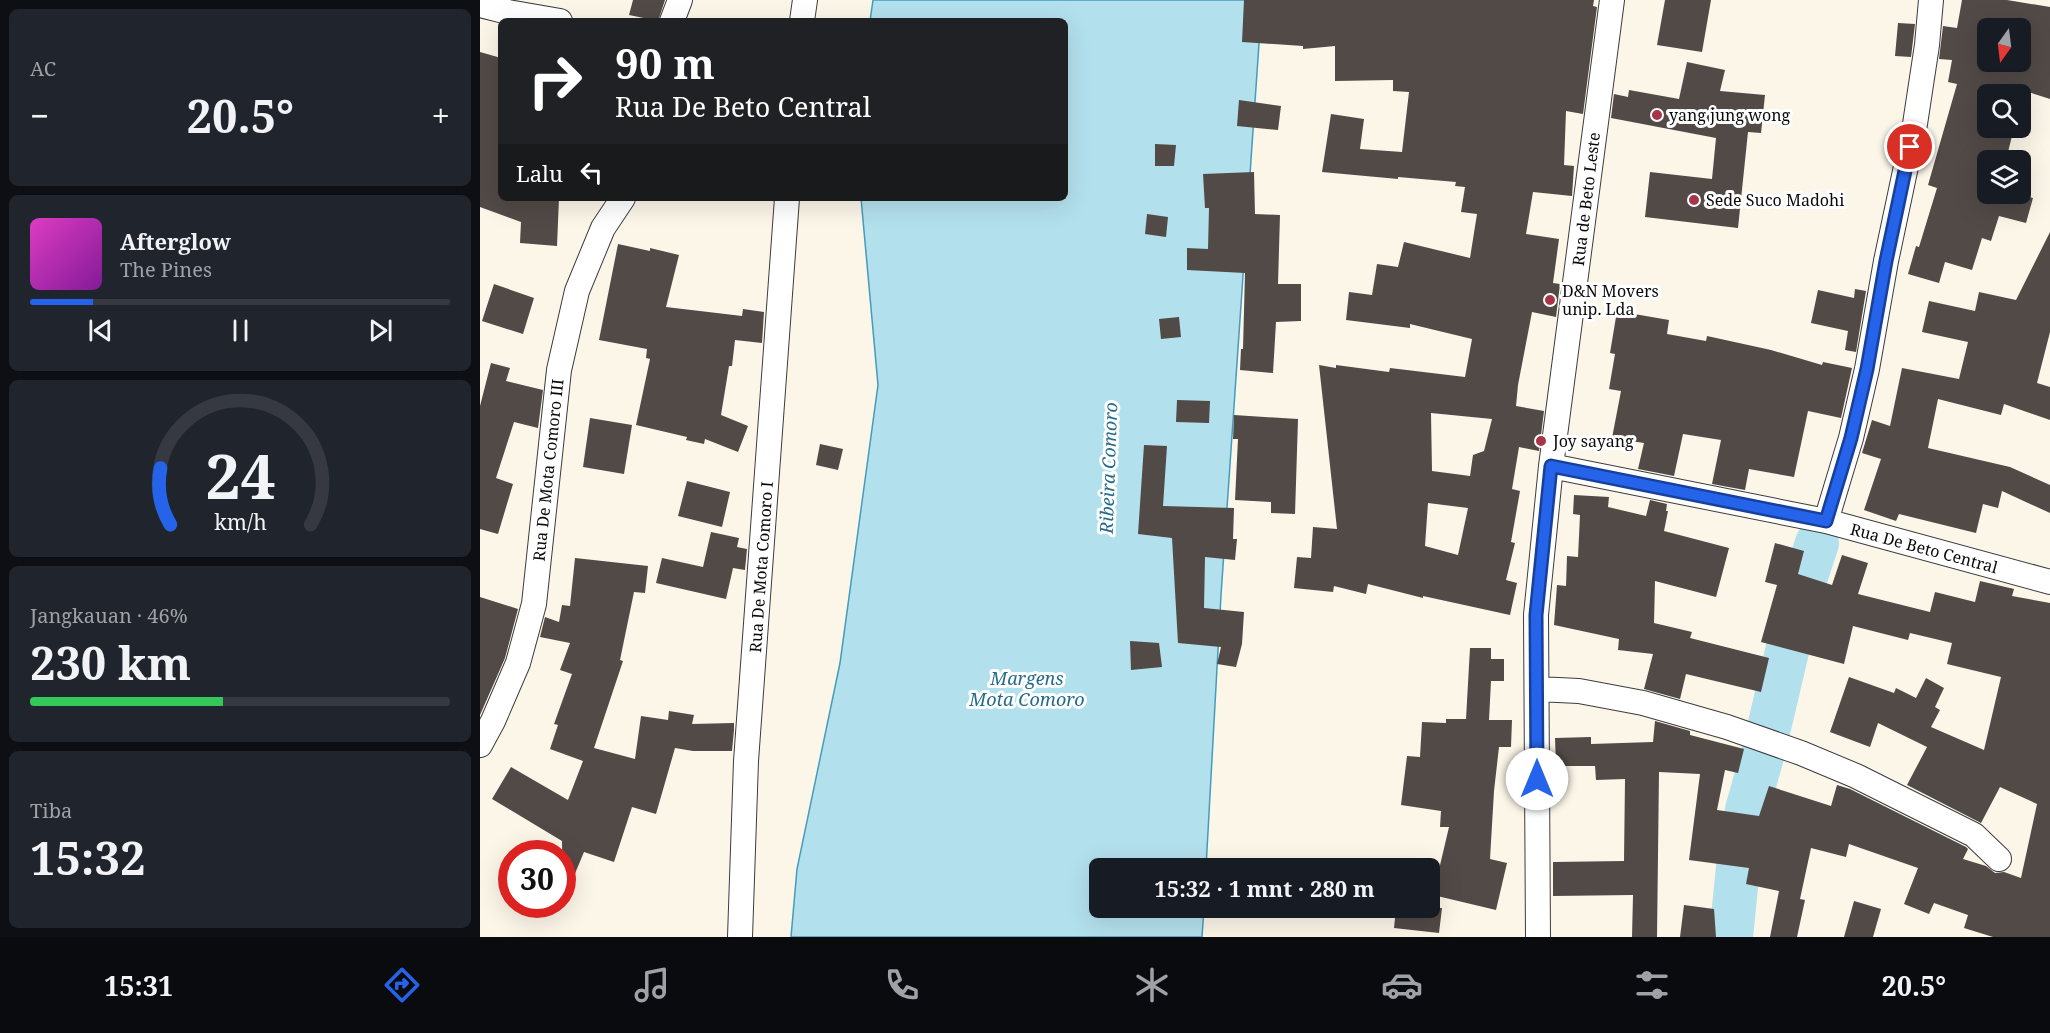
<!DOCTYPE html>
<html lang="id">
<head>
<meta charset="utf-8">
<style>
  body { margin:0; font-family:"Noto Serif",serif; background:#20242c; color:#f1f3f6; height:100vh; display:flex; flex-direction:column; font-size:22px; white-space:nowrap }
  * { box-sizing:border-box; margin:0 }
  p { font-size:20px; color:#9ea1a6 }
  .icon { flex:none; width:33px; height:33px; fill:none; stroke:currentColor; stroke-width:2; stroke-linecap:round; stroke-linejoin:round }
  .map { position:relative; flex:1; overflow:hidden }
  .side { display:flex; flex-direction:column; gap:9px; padding:9px; background:#0d0f14; width:480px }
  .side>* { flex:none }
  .hud { position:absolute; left:18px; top:18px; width:570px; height:183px; border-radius:9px; box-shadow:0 6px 24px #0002; background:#202124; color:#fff; overflow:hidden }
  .needle { width:39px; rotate:194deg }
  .tools { position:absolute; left:1497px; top:18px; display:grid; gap:12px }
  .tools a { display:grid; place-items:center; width:54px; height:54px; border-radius:9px; background:#171b24; box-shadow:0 6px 24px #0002; font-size:30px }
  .speed { position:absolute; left:18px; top:840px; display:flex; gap:12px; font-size:30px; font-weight:700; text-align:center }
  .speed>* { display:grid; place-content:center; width:78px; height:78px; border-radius:50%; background:#171b24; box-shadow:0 6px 24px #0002; line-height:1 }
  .speed .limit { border:9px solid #d22; background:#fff; color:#111 }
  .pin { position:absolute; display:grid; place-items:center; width:51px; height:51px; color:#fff; margin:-26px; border:3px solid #fff; border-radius:50%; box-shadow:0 2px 6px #0007 }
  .me { position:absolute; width:66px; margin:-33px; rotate:0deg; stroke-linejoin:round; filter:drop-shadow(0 0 4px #0008) }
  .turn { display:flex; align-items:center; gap:21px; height:126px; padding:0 18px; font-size:27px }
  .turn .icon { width:78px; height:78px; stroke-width:2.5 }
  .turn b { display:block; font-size:42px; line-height:51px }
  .then { display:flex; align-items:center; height:57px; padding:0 18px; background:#0003; gap:12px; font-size:22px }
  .big { font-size:45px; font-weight:700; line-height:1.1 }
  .side .tile { flex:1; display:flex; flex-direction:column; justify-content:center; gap:9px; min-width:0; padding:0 21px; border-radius:9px; background:#20242c }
  .side .dial { align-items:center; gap:0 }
  .dial svg { height:156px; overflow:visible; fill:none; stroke:#363941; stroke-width:7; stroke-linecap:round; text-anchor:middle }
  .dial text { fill:#f1f3f6; stroke:none }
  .song { display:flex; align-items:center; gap:18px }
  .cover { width:72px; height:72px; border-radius:9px; background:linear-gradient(135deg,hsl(310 70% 55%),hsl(290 70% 35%)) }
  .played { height:6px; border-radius:3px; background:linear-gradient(90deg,#2563eb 15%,#363941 15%) }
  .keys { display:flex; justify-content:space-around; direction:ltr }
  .heat { display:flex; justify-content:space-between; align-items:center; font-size:33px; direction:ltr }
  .charge { height:9px; border-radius:4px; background:linear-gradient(90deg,#34c759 46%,#363941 0) }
  .trip { position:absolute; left:609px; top:858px; width:351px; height:60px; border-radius:9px; background:#171b24; box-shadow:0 6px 24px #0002; font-weight:700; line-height:60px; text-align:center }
  .tab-bar { display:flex; height:96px; justify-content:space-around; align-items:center; background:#090b0e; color:#9ea1a6 }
  .tab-bar .icon { width:42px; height:42px }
  .tab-bar .current { color:#2563eb }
  .tab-bar b { font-size:27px; color:#f1f3f6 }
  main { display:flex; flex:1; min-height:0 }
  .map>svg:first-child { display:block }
  .water { fill:#b3e0ed; stroke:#449cbb; stroke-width:1.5 }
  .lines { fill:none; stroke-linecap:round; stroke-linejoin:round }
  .river { stroke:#b3e0ed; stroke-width:44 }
  .building { fill:#514a47; fill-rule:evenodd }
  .minor-casing { stroke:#3c3c3c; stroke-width:26 }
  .minor { stroke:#fff; stroke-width:24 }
  .route-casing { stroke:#184099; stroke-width:15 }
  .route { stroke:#2563eb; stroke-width:10 }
  .poi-dot { fill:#a73449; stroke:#fff; stroke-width:2 }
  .labels { text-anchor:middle; stroke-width:6; stroke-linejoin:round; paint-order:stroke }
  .poi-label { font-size:16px; fill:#090909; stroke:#fff; text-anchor:start }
  .street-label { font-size:16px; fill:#090909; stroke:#fff }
  .water-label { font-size:18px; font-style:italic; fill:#246c8a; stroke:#fff }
</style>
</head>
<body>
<main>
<section class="side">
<div class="tile"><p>AC</p>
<div class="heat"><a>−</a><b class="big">20.5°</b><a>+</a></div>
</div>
<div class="tile">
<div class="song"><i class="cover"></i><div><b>Afterglow</b><p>The Pines</p></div></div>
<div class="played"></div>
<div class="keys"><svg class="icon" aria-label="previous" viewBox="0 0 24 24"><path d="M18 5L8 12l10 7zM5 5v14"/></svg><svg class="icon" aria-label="pause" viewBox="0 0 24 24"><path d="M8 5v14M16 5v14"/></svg><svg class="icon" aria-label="next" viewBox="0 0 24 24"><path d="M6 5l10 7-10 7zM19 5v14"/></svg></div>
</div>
<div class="tile dial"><svg viewBox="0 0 100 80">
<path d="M14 69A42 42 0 1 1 86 69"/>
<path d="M14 69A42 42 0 0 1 9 40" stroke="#2563eb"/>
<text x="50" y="56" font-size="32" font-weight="700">24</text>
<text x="50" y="72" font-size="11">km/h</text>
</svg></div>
<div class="tile"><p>Jangkauan · 46%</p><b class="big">230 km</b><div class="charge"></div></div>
<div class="tile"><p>Tiba</p><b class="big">15:32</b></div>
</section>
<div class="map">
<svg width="1570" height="937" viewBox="0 0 1570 937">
  <rect width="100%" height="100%" fill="#fcf6e9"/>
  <path class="water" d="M393 0H782L741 595 726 868H620V908H724L722 937H311L317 869 360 663 398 385 381 198H585V21H390Z"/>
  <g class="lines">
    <path class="river" d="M1251 937 1259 857 1267 810 1284 749 1321 592 1337 543"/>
  </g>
  <path class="building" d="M153 0H185L178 21 149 15Z
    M764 0H1114L1113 6 1117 7 1103 114 1086 111 1084 165 1094 166 1092 196 1053 192 1046 234 1079 239 1073 283 1080 284 1076 317 1052 312 1038 385 1036 406 1064 411 1059 451 1039 447 1032 489 1040 491 1031 542 1035 543 1026 580 1037 583 1030 615 943 596V598L888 584 886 594 854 586 853 592 814 588 817 557 831 558 833 527 857 529 839 365 856 368V365L909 372 910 368 985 377 992 339 930 324V328L866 320 869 292 892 295 897 264 918 267 924 242 990 258 997 214 981 212 985 187 975 186 976 182 918 177V179L842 172 851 114 884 119 880 149 922 152 929 92 913 91V80L855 81V46L823 49V46L762 42ZM951 413 1012 419 1004 451 993 455 990 476 952 471ZM948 503 988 508 978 555 945 546Z
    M1185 0H1231L1222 52 1177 45Z
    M1482 0H1527L1570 7V99L1542 90 1540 97V94H1508V128H1534L1526 160H1508V194H1540V178L1549 180 1545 196 1553 198 1546 223 1519 216 1511 241 1502 238 1492 270 1465 262 1459 283 1428 274 1436 246 1439 247 1457 188 1448 185 1477 84 1468 82 1472 60 1459 59 1463 26 1477 28ZM1508 28H1540V62H1508Z
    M1418 23 1435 24 1431 57 1415 56Z
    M0 52 21 58V198H79L77 246 40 243 41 222 0 207Z
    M1207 62 1245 70 1240 91 1285 95 1281 133 1268 132 1258 228 1165 217 1170 172 1232 179 1236 138 1131 118 1134 94 1148 97 1149 90 1199 99Z
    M759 100 801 106 798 130 757 126Z
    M675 144 696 145 694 166H675Z
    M774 172 775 214 800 215 798 284H821V321L796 322 793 373 760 370 761 349H763L765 273 707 270V248L728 249 729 208H725L723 174Z
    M667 214 688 217 686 237 665 234Z
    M1570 232V332L1557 383 1570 387V420L1524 404 1521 415 1458 399 1448 448 1530 467 1570 485V513L1522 491 1518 508 1503 504 1496 533 1419 514 1416 521 1384 510 1401 459 1382 453 1392 420 1410 426 1422 368 1479 379 1488 342 1442 332 1449 301 1495 311 1499 292 1536 300Z
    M138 244 170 251V248L199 255 186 307 262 316 263 309 284 312 282 343 255 340 252 366H249L241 415 268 426 258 452 225 439 224 444 206 440 207 437 156 425 170 359 166 358 167 349 119 340Z
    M14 284 54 298 43 334 2 321Z
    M1375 289 1386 291 1376 352 1365 350 1368 331 1331 323 1338 290 1374 298Z
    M1137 311 1189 320 1187 334 1226 341 1227 336 1291 350 1342 365 1343 362 1372 368 1361 418 1328 411 1314 477 1269 469 1265 490 1232 484 1241 440 1203 434 1194 476 1158 469 1164 443 1132 438 1141 391 1129 389 1135 354 1130 353Z
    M699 317 701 337 681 339 679 319Z
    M11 363 30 368 26 381 63 390 58 428 34 422 16 478 33 484 18 534 0 529V406Z
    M697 400 730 401 729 423 696 422Z
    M754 415 818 419 815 514 791 513V502L755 500 758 439H753Z
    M110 418 152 425 144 474 103 467Z
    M340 444 363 449 358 470 336 465Z
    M664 445 687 446 683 506 754 508 753 539H757L755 560 725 557 724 608 764 612 762 644 756 667 737 664 741 647 698 643 692 538 658 534Z
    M207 481 250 492 242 527 198 516Z
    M1094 495 1129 497 1128 507 1166 516 1170 500 1187 504 1186 511H1188L1184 531 1249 548 1236 597 1175 581 1174 623 1212 632 1210 638 1289 658 1281 692 1206 674 1200 699 1164 689 1173 654 1138 650 1139 639 1074 625 1077 585 1086 586 1087 556 1098 557 1100 515 1093 514Z
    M231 532 259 538 257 547 267 549 265 570 253 568 246 599 176 583 182 558 223 567Z
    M1295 543 1324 551 1318 574 1352 585 1362 555 1388 563 1378 594 1450 612 1455 592 1495 602 1500 581 1534 589 1532 596 1570 603V937H1513L1484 928 1488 915 1454 903 1449 914 1424 904 1438 868 1369 844 1366 857 1331 848 1320 899 1325 900 1317 937H1290L1299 891 1266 884 1269 868 1209 860 1220 774 1179 772 1177 937H1152L1153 895 1073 896V862L1144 861 1145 779 1116 780 1115 766H1076L1075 738 1111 737V744L1173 742 1175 721 1210 731V735L1264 749 1258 773 1245 770 1237 810 1279 816 1289 786 1351 806 1357 785 1370 789 1486 847 1488 849 1483 859 1506 866 1515 873 1524 872 1541 878 1557 804 1520 787 1501 823 1427 785 1447 747 1398 723 1390 747 1350 732 1369 677 1414 693 1416 688 1436 698 1446 678 1464 688 1455 707 1460 710 1451 727 1504 750 1521 677 1467 664 1472 643 1430 633 1428 640 1373 626 1364 664 1281 642 1297 585 1285 582Z
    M95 558 168 566 165 593 154 592 140 660 143 661 114 748 155 759 161 716 188 720 189 711 214 715 212 724 254 723V730L252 751H213L195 748 176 814 152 807 134 862 104 852 83 902 82 841 12 799 31 767 88 800 103 761 70 749 78 725 74 724 92 674 80 670 90 643 60 637 65 617 79 622 82 605 90 606Z
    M0 597 38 609 25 658 0 715Z
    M650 641 679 643 682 667 651 670Z
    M990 648H1011V659H1024V681H1011L1009 720H1032L1031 747H1019L1014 791 1010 859 1027 863 1016 910 953 895 969 827H960L961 811 921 805 927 756 940 757 942 722 966 723V719H986Z
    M1374 901 1401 909 1393 937H1364Z
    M1204 905 1234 909 1236 937H1200Z
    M916 908H962L959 933 914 928Z"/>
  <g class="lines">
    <defs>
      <path id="minor" d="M0 5 28 12 80 21
        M192 21 200 0
        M322 21 325 0
        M1071 466 1346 521 1570 582
        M1346 521 1371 438 1387 369 1406 261 1435 124 1447 45 1451 0
        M1057 689 1099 691 1163 703 1247 727 1321 753 1376 776 1494 835 1519 859
        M0 745 13 721 38 663 54 604 79 370 97 291 123 228 143 198
        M260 937 266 761 307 198
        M1058 937 1056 615 1071 466 1132 0"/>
    </defs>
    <use href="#minor" class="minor-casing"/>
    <use href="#minor" class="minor"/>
  </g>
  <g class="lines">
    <defs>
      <path id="route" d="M1057 779 1056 615 1071 466 1346 521 1371 438 1387 369 1406 261 1430 147"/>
    </defs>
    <use href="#route" class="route-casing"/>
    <use href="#route" class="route"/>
  </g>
  <g class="poi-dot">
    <circle cx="1177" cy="115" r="6"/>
    <circle cx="1214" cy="200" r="6"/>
    <circle cx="1070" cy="300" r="6"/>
    <circle cx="1061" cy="441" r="6"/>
  </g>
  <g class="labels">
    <g class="poi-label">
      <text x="1189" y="121">yang jung wong</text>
      <text x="1226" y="206">Sede Suco Madohi</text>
      <text x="1082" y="297">D&amp;N Movers<tspan x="1082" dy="18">unip. Lda</tspan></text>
      <text x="1073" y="447">Joy sayang</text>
    </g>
    <g class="street-label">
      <text transform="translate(1106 199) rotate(-83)" y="6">Rua de Beto Leste</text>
      <text transform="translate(68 470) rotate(-84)" y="6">Rua De Mota Comoro III</text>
      <text transform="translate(1444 548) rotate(15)" y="6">Rua De Beto Central</text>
      <text transform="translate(281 567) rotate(-86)" y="6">Rua De Mota Comoro I</text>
    </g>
    <g class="water-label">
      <text transform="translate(629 468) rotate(-88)" y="6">Ribeira Comoro</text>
      <text x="547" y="685">Margens<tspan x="547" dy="21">Mota Comoro</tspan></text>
    </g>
  </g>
</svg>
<div class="tools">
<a><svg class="needle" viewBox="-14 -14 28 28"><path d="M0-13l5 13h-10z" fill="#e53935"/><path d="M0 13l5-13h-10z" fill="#9ea1a6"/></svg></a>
<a><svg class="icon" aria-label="search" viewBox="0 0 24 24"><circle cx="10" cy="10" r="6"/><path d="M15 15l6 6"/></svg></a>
<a><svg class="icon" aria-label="layers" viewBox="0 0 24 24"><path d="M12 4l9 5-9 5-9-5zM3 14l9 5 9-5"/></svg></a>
</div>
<div class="speed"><div class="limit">30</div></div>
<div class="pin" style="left:1430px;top:147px;background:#d93025"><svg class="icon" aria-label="arrive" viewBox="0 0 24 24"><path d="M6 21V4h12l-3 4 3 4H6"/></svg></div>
<svg class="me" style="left:1057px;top:779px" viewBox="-20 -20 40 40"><circle r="19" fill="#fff"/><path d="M0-13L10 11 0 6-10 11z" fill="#2563eb"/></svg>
<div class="trip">15:32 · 1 mnt · 280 m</div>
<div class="hud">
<div class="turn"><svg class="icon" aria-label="right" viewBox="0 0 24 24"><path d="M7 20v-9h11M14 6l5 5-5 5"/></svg><div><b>90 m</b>Rua De Beto Central</div></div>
<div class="then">Lalu<svg class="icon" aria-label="left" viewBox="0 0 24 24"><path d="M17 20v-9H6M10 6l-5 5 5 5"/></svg></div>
</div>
</div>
</main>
<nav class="tab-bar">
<b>15:31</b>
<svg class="icon current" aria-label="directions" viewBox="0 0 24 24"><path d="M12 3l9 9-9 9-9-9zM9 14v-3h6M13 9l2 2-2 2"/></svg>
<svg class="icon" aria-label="music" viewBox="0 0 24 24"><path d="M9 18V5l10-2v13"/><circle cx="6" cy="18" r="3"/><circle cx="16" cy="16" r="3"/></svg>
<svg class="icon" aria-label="phone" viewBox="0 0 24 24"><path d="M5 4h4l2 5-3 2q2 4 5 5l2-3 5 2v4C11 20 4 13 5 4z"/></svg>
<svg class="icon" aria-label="climate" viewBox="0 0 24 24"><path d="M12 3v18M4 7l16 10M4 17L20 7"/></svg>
<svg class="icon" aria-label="car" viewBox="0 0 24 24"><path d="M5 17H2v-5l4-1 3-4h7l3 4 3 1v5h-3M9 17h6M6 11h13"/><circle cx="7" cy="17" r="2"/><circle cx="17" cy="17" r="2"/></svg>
<svg class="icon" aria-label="filters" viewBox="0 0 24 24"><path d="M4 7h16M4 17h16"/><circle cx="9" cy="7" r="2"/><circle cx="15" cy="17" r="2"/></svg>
<b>20.5°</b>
</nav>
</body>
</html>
